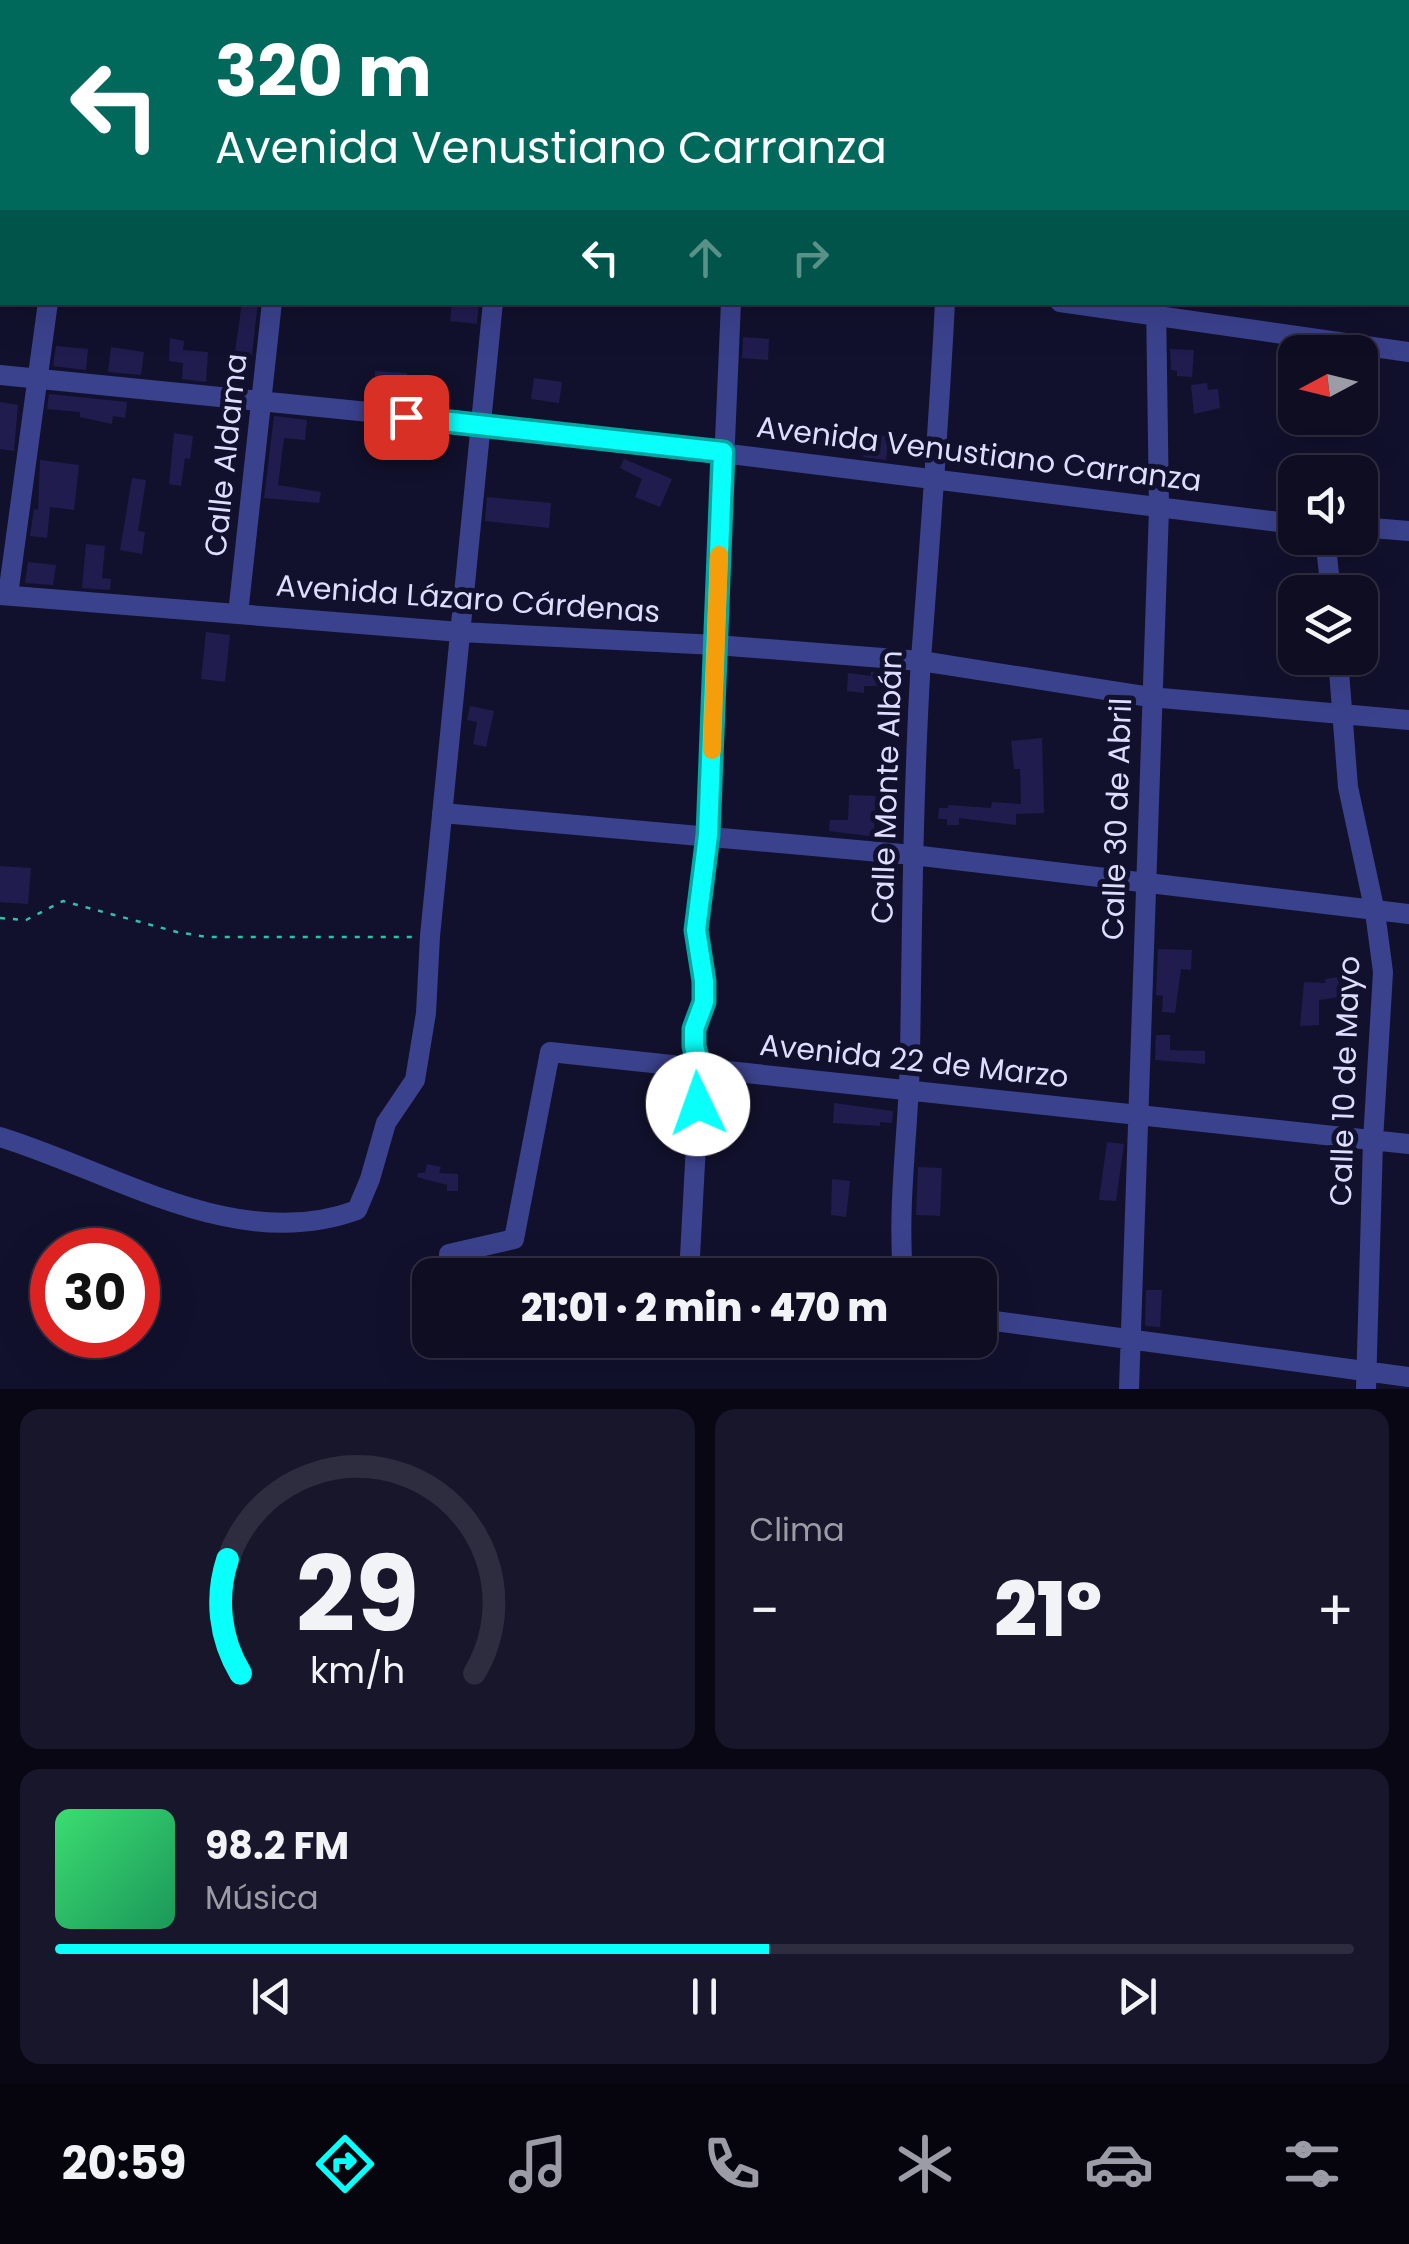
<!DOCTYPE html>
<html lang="es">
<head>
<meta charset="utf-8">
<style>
  body { margin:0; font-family:Poppins,sans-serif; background:#17162a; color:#f1f3f6; height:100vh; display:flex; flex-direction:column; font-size:38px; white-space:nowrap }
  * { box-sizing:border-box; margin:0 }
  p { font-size:32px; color:#9b9ca5 }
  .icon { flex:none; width:55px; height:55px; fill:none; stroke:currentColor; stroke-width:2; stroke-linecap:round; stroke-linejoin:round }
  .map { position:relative; height:1389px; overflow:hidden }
  .drawer { display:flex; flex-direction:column; gap:20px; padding:20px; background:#080713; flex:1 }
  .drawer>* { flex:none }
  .banner { position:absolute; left:0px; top:0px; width:1410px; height:305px; box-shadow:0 10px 40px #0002,0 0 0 2px #2e2d40; background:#00695c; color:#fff; overflow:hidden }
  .needle { width:65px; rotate:263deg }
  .controls { position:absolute; left:1278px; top:335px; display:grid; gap:20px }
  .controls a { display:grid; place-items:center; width:100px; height:100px; border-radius:20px; background:#0e0d22; box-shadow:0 10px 40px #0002,0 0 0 2px #2e2d40; font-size:50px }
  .speed { position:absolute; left:30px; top:1228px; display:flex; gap:20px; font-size:50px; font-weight:700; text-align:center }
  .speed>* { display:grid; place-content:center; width:130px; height:130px; border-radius:50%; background:#0e0d22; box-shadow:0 10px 40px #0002,0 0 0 2px #2e2d40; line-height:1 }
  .speed .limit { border:15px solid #d22; background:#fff; color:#111 }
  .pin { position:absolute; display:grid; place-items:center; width:85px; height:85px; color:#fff; margin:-42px; border-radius:20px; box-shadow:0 5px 15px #0006 }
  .me { position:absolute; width:110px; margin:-55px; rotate:357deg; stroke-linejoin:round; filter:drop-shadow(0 0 8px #0008) }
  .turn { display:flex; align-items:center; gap:35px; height:210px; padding:0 50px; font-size:45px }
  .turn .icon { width:130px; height:130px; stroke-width:2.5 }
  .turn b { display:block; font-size:70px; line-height:85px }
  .lanes { display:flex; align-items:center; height:95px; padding:0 50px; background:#0003; justify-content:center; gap:50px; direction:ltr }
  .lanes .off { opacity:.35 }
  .big { font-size:75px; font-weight:800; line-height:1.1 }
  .drawer .tile { flex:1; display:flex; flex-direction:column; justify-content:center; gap:15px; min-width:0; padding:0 35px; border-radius:20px; background:#17162a }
  .drawer .dial { align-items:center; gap:0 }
  .dial svg { height:260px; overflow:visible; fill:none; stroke:#2e2d40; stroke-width:7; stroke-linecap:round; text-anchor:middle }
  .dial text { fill:#f1f3f6; stroke:none }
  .song { display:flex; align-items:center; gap:30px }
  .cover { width:120px; height:120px; border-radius:15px; background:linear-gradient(135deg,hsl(140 70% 55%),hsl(150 70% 35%)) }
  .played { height:10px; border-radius:5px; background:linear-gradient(90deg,#09fffa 55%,#2e2d40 55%) }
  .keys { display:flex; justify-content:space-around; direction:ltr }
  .heat { display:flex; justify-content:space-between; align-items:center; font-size:55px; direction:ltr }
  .drawer .tiles { flex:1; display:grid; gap:20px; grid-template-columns:1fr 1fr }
  .tile:last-child { grid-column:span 2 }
  .trip { position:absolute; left:412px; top:1258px; width:585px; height:100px; border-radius:20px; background:#0e0d22; box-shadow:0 10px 40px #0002,0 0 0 2px #2e2d40; font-weight:800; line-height:100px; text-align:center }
  .tabs { display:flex; height:160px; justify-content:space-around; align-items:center; background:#06050e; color:#9b9ca5 }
  .tabs .icon { width:70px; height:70px }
  .tabs .current { color:#09fffa }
  .tabs b { font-size:45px; color:#f1f3f6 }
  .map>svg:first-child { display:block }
  .building { fill:#201c4e }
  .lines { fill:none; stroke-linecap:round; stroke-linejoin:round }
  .path { stroke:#2ec2a7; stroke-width:2.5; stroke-dasharray:5 8; stroke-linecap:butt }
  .minor { stroke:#3b428d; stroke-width:20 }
  .route-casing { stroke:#06a6a2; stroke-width:25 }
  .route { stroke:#09fffa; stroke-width:18 }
  .slow { stroke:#f59e0b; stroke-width:18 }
  .labels { text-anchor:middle; stroke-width:10; stroke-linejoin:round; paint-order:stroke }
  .street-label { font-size:30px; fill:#ddf; stroke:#12112d }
</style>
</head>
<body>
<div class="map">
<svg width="1409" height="1389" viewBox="0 0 1409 1389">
  <rect width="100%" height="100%" fill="#12112d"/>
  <path class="building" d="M242 302H258L252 355 235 352Z
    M452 302H479L477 324 450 321Z
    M743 337 769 339 768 360 742 358Z
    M170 338 184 341 183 350 208 352 206 382 182 379 183 363 169 361Z
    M56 346 88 349 86 370 53 366Z
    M111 347 144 352 141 375 108 372Z
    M1170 349 1194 350 1192 377 1177 376V371L1171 370Z
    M375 371 407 373 405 402 374 399Z
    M534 378 562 382 559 403 531 399Z
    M1207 383 1208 390 1218 389 1220 408 1194 414 1191 385Z
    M49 394 127 402 125 418 113 416 112 424 80 417V412L47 409Z
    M0 402 18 405 14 451 0 449Z
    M274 416 307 420 305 440 284 438 278 485 321 492 319 503 264 498Z
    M174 433 193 436 190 459 185 458 181 486 169 484Z
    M865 434 889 436 886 460 863 457Z
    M624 459 672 479 660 507 635 497 642 479 620 468Z
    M40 460 79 465 74 510 50 507 47 538 30 536 34 509 38 510Z
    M132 478 146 480 138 531 145 532 142 554 120 550Z
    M487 497 551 503 549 528 485 521Z
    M86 544 105 546 102 578 111 579 110 590 82 588Z
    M28 562 56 565 53 585 25 583Z
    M571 598 586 602 582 620 559 615V620L538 616 539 610 532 608 534 599 569 606Z
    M206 632 230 635 225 682 201 679Z
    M871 672H884V677L894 678 893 686H864V693L847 691 848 673 871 676Z
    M470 706 494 711 486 747 473 744 477 722 467 720Z
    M1042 738 1044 813 1016 814V825L959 818V825H947V819H938L939 808H948V805L991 808 992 802 1021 804 1020 769H1014L1011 741Z
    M849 795 876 796 874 830 900 831V840L829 831 830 820H848Z
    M0 866 31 868 28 904 0 902Z
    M1158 949 1192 950 1191 970 1181 969 1175 1013 1162 1012 1163 996 1156 995Z
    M1338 977 1340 997 1319 1000V1025L1300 1026 1304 982 1326 983 1325 979Z
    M1156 1035H1170V1050L1205 1051V1064L1155 1060Z
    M834 1103 893 1111 892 1123 880 1122V1126L833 1123Z
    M1107 1142 1124 1144 1116 1201 1099 1200Z
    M427 1164 441 1167 439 1173 458 1174V1191H447V1185L417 1177 418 1173H425Z
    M918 1167 942 1168 940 1216 916 1215Z
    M832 1179 850 1181 846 1217 831 1215Z
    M1146 1290H1162L1160 1327 1145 1326Z"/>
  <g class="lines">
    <path class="path" d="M0 918 26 920 63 901 177 932 207 937H414"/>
    <path class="minor" d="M149 0 173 2
      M1166 0V2
      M95 2 96 0
      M307 2V0
      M524 2V0
      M740 2 741 0
      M956 2V0
      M1377 2V0
      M1408 160H1409
      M0 172H2
      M1060 302 1409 352
      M0 375 479 423 1295 524
      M1360 527 1409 531
      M1325 538 1331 592
      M0 595 460 632 716 645 921 661 1150 697 1409 720
      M8 595 48 302
      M238 614 272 302
      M1338 658 1348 787 1375 912 1383 972 1373 1141 1366 1389
      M442 813 913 855 1409 914
      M0 1137C112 1171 237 1255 357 1210L370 1179 386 1123 415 1080 426 1013 430 936 493 302
      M449 1254 514 1239 550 1052 1409 1144
      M689 1275 700 1070 694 1046V1029L704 1002V981L697 930 708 835 731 302
      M903 1275C897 1202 909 1128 910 1055 912 923 913 791 921 659 930 540 939 422 945 302
      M980 1319 1409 1377
      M1129 1389 1159 509 1156 302"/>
  </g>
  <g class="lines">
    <defs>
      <path id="route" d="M406 417 723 452 708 835 696 930 704 981V1002L694 1029V1046L700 1070 698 1104"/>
    </defs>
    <use href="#route" class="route-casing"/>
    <use href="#route" class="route"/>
    <path class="slow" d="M712 750 719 555"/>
  </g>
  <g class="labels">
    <g class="street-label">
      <text transform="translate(979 454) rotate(7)" y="10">Avenida Venustiano Carranza</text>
      <text transform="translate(226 455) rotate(-84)" y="10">Calle Aldama</text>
      <text transform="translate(468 599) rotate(4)" y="10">Avenida Lázaro Cárdenas</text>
      <text transform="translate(887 787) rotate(-88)" y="10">Calle Monte Albán</text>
      <text transform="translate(1117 819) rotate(-88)" y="10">Calle 30 de Abril</text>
      <text transform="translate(914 1061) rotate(6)" y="10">Avenida 22 de Marzo</text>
      <text transform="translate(1345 1081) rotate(-88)" y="10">Calle 10 de Mayo</text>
    </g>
  </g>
</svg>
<div class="controls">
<a><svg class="needle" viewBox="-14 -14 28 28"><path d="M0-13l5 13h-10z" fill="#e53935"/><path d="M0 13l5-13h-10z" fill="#9b9ca5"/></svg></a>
<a><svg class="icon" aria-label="sound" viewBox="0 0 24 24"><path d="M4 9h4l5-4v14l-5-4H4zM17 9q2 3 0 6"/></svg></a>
<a><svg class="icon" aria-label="layers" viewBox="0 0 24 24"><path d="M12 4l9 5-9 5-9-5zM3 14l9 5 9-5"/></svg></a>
</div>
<div class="speed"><div class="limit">30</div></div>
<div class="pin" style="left:406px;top:417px;background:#d93025"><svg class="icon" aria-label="arrive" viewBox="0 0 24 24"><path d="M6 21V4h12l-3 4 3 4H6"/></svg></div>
<svg class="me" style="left:698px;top:1104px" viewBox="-20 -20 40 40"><circle r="19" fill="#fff"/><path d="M0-13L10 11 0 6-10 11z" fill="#09fffa"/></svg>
<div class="trip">21:01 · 2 min · 470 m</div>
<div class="banner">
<div class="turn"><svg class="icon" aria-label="left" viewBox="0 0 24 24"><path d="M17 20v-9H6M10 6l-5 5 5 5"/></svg><div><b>320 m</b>Avenida Venustiano Carranza</div></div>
<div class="lanes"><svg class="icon" aria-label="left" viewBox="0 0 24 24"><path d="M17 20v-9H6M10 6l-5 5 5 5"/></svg><svg class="icon off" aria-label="ahead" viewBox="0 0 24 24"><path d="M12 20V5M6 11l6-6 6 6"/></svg><svg class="icon off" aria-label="right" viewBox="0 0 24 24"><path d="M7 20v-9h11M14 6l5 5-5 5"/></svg></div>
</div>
</div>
<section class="drawer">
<div class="tiles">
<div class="tile dial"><svg viewBox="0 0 100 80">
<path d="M14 69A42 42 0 1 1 86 69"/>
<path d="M14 69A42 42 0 0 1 10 34" stroke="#09fffa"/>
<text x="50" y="56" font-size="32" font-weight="700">29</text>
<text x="50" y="72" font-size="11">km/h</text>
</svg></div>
<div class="tile"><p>Clima</p>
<div class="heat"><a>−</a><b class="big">21°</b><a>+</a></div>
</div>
<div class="tile">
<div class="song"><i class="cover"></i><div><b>98.2 FM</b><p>Música</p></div></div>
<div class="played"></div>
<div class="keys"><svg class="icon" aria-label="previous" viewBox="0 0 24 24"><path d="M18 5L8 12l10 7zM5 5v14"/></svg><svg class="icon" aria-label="pause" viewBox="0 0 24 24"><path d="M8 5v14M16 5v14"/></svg><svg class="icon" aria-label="next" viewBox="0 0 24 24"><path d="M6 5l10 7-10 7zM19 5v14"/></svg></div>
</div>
</div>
</section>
<nav class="tabs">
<b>20:59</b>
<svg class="icon current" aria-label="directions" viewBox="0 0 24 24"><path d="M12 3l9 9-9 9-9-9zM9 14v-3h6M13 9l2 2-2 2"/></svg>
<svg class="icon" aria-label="music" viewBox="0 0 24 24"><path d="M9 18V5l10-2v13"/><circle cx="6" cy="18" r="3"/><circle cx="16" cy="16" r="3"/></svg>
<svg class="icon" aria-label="phone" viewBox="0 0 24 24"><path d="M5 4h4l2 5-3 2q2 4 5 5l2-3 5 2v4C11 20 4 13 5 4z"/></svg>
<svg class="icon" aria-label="climate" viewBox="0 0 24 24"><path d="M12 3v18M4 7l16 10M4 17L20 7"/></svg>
<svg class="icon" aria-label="car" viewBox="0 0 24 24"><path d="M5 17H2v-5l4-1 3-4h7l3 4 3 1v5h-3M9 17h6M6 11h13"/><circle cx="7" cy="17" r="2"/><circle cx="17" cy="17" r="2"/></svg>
<svg class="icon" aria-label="filters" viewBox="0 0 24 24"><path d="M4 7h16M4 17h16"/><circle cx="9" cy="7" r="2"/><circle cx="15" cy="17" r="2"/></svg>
</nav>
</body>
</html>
